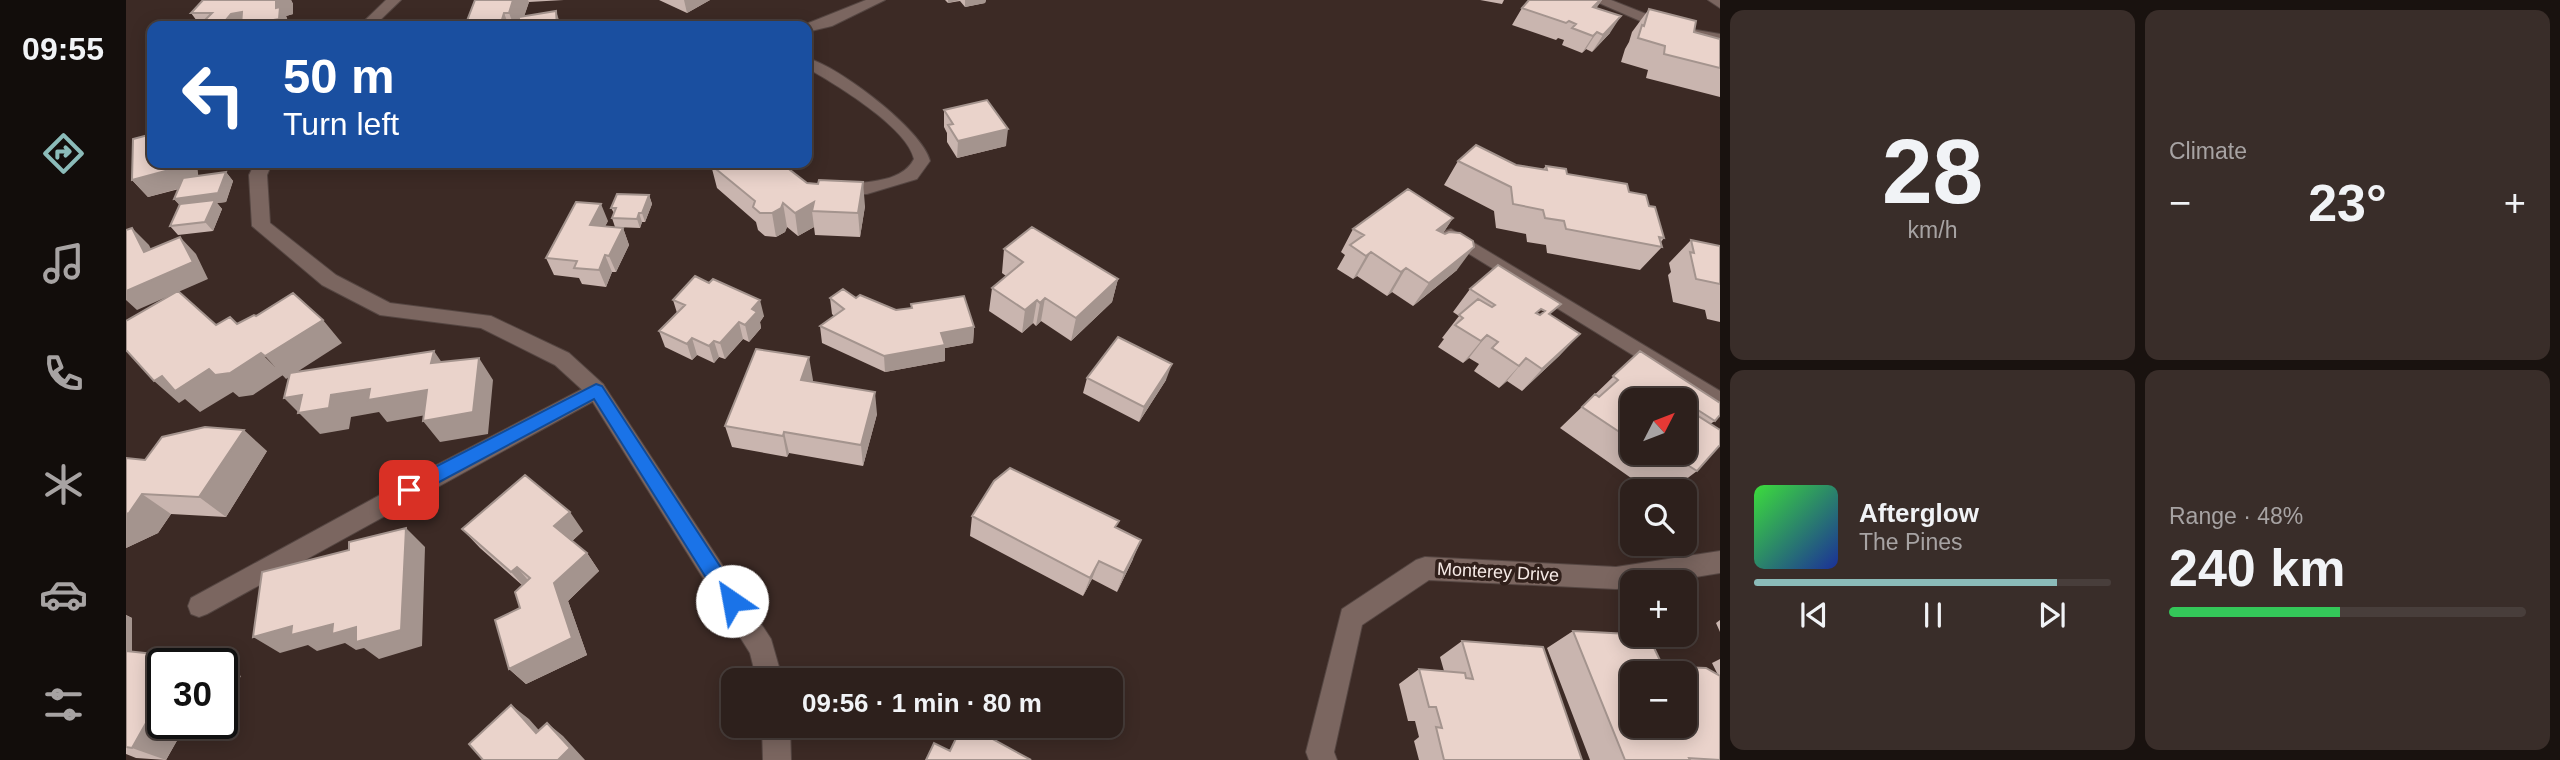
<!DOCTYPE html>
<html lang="en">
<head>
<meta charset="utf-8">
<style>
  body { margin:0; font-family:Arial,sans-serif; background:#392d29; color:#f1f3f6; height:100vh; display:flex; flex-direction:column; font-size:26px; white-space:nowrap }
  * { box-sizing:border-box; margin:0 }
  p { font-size:23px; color:#a7a3a3 }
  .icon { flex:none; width:38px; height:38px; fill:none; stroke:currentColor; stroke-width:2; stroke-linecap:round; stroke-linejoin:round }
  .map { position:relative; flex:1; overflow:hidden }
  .panel { display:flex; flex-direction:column; gap:10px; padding:10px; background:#19120f; width:840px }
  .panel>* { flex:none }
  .guide { position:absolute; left:21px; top:21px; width:665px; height:147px; border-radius:14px; box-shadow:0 4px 18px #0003,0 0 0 2px #483e3b; background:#1a4fa0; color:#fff; overflow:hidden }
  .needle { width:46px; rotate:48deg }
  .fabs { position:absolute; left:1494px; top:388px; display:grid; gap:14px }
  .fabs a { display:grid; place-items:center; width:77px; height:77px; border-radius:14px; background:#2d201c; box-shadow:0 4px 18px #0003,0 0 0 2px #483e3b; font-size:35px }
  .speed { position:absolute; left:21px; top:648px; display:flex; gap:14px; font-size:35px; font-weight:700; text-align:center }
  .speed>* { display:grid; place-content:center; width:91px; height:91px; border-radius:50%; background:#2d201c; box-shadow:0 4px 18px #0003,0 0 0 2px #483e3b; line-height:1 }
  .speed .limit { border:4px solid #111; border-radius:10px; background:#fff; color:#111 }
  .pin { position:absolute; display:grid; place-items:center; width:60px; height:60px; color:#fff; margin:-30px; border-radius:14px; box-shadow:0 4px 10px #0006 }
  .me { position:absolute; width:77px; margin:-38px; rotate:327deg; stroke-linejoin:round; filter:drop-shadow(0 0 5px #0008) }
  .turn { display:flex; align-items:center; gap:24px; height:147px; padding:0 21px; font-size:32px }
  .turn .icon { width:91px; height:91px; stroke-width:2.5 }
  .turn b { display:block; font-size:49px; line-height:60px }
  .big { font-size:52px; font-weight:600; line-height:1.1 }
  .panel .tile { flex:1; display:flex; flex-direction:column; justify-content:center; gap:10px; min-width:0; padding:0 24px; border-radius:14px; background:#392d29 }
  .panel .dial { align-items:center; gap:0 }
  .dial b { font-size:91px; line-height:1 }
  .song { display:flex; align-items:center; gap:21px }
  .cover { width:84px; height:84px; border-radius:10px; background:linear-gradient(135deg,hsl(120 70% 55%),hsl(230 70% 35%)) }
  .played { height:7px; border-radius:4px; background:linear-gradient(90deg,#8bbbb9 85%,#483e3b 85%) }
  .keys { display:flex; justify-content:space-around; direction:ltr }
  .heat { display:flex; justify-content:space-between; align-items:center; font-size:38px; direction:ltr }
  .charge { height:10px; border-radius:5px; background:linear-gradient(90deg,#34c759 48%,#483e3b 0) }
  .panel .tiles { flex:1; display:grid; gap:10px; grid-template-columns:repeat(2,1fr) }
  .trip { position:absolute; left:595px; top:668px; width:402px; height:70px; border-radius:14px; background:#2d201c; box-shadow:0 4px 18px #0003,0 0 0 2px #483e3b; font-weight:600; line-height:70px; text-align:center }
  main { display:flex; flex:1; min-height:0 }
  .dock { display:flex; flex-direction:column; width:126px; justify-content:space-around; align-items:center; background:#120d0b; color:#a7a3a3 }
  .dock .icon { width:49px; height:49px }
  .dock .on { color:#8bbbb9 }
  .dock b { font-size:32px; color:#f1f3f6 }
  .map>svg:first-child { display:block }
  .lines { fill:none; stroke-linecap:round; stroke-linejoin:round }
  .lane-casing { stroke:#554642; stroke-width:2 }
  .street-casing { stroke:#554642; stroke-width:2 }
  .lane { fill:#7b6660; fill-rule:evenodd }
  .street { fill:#7b6660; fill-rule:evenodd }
  .wall { fill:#c9b5af; fill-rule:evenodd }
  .shaded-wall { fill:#a4948e }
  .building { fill:#ead3cb; stroke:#a4948e; stroke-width:2; fill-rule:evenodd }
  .route { fill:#1a73e8; stroke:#114b97; stroke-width:2 }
  .labels { text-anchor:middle; stroke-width:7; stroke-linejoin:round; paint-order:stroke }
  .street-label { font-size:18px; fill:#f6eae6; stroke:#31201b }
</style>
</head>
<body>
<main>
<nav class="dock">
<b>09:55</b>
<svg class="icon on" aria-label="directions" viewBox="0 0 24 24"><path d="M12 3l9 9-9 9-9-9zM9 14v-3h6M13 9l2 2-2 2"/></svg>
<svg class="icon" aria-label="music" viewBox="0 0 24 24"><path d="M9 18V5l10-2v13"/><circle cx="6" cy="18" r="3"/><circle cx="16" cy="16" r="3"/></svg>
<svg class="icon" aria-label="phone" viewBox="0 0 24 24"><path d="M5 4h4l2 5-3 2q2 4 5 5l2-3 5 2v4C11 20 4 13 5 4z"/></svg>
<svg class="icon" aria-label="climate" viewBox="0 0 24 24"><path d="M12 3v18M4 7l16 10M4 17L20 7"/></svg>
<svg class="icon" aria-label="car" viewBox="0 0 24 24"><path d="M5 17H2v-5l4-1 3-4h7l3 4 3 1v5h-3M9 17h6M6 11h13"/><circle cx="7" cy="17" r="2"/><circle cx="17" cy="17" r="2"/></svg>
<svg class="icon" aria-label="filters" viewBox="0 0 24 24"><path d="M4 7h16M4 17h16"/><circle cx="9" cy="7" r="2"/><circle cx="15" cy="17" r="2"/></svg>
</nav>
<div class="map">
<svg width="1594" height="760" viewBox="0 0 1594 760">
  <rect width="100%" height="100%" fill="#3c2a25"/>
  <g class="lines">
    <defs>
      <path id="lane" d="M681 58C712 66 797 130 804 161L791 179 741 194 707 195 705 191 707 187C733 180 774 186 788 159 781 127 709 84 681 68Z
        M1325 229 1594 391V409L1319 239 1317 235 1319 231Z
        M470 382 477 384 480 390 477 396 81 614 73 617 65 614 62 606 65 598 276 483Z"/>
      <path id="street" d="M260 0H275L248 26H233Z
        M740 0H759L706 26 681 32V26H675Z
        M1466 0H1485L1553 27 1594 34V42L1542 33Z
        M1582 0H1594V8Z
        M129 163H146L141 175 144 223 210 275 264 303 365 316 443 353 477 384 645 639 657 681H631L624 653 463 396 429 365 355 328 254 315 196 285 126 226 123 175Z
        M1594 551V573L1533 583H1507V587L1490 589 1303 580 1236 625 1208 752 1211 760H1183L1180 752 1216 609 1290 560 1299 557 1490 567Z
        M636 726H664L665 760H637Z"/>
    </defs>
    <use href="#lane" class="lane-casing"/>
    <use href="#street" class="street-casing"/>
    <use href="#lane" class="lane"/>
    <use href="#street" class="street"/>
  </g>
  <path class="wall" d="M77 0H165L167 4V14L160 16 164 26H73L74 25 65 13Z
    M349 0H438L403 2 398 16 435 26H339Z
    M533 0H584L561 13Z
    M819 0H860L859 3 839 7 834 1 822 3Z
    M1354 0H1378L1376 4Z
    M1403 0H1476L1470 8 1484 33 1466 52 1460 49 1456 53 1436 45 1438 40 1432 38 1430 40 1386 25 1396 8Z
    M1523 9 1568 32 1594 39V97L1520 78 1522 70 1495 62 1499 49 1503 42 1506 32Z
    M818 110 880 146 831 158 821 142V133L818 127Z
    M1332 161 1390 165 1417 169 1420 166 1441 174 1503 192 1523 206 1538 238 1535 242 1536 247 1514 270 1421 253 1420 245 1401 242 1400 234 1370 228 1368 211 1318 185Z
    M585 165 681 183 739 206 734 237 689 235 688 227 672 236 661 227 659 232 650 237 639 236 632 230 630 222 591 188Z
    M100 172 107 181 100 202 91 203 96 209 87 231 52 235 44 226 54 205 48 199 53 189 22 197 6 180 72 176Z
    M523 195 526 204 519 222H516L514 228 489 227 486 218 488 213 485 208Z
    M1327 218 1317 233 1331 270 1287 306 1266 292 1261 296 1231 276 1227 279 1211 269 1219 255 1215 252 1227 229Z
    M482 221 479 226 497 228 503 245 490 272H486L480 287 456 284 453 278 428 275 420 258Z
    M1565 240 1594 246V322L1581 319 1579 310 1547 302 1542 275 1545 272 1543 263Z
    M878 249 992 279 986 302 945 341 915 321 910 326 907 323 896 333 863 311 866 288 880 276 876 273Z
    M1372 265 1424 315 1454 334 1433 356 1396 391 1381 381 1373 388 1348 371 1353 364 1343 358 1337 363 1312 347 1318 339 1316 338 1333 316 1327 312 1344 289ZM1415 309 1419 311 1414 315 1410 313Z
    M704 298H730L770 310 785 308V304L848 327 847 343 819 348V361L759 372 696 343 694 326 708 316 706 314Z
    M547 300 638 316 634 322 635 328 623 342 617 339 599 359 593 357 588 363 571 355 566 360 539 347 533 331 551 313Z
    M1514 351 1589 421 1584 424 1571 471 1543 492 1524 479 1515 485 1434 428ZM1507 401H1559V453H1507Z
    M961 378 1040 380 1013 422 957 393Z
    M687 380 686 382 751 414 737 466 663 453 661 457 606 447 599 426Z
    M141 451 100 517 45 514 32 533 0 548 19 460Z
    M846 516 990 527 1007 559 991 592 966 579 957 596 844 536Z
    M336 529 457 531 446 541 461 553 473 571 442 601 461 655 400 684 383 669 394 608 396 585 354 548Z
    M0 615 6 618V652L89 723 80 740 53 737 40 760 10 758 0 754Z
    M1594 620V632L1590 623Z
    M1447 631 1540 673 1555 667 1592 675 1586 663 1594 659V760H1464L1421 648Z
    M1336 641 1456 760H1293L1288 741 1293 737 1289 721H1282L1273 684 1293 669 1318 671 1314 657Z"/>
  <path class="shaded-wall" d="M150 0H165L167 4V14L160 16 164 26H95L105 14 150 8Z
    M387 0H402L403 2 395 26H388L383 13Z
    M558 0H584L561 13Z
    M822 0H834L822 3Z
    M839 0H860L859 3 839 7Z
    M1474 0H1476L1467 13V7Z
    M430 11 435 26H431Z
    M378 13 383 26H374Z
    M1495 16 1484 33 1466 52 1477 35Z
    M1471 32 1460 49 1456 53 1467 36Z
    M882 129 880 146 831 158 832 141Z
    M58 163H71L73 183 22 197 6 180Z
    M100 172 107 181 100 202 91 203 96 209 87 231 79 222 56 208 48 199Z
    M737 182 739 206 734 237 732 213Z
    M523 195 526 204 519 222 516 213Z
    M688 202 686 211 688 227 672 236 669 213Z
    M657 203 661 227 659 232 650 237 646 213Z
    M475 204 482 221 471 242 464 225Z
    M513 213 516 222 514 228 511 219Z
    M1327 218 1312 241 1311 230Z
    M6 228 23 245 35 269 18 252Z
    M497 228 503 245 490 272 483 256Z
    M54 237 70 254 82 279 11 310 0 300V291Z
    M1348 247 1331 270 1287 306 1303 283Z
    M1245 252 1231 276 1227 279 1240 256Z
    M479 255 486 272 480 287 473 270Z
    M1280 268 1266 292 1261 296 1275 272Z
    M992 279 986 302 945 341 950 318Z
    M919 298 915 321 910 326 914 303Z
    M634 300 638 316 634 322 635 328 623 342 619 325 626 309Z
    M911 300 907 323 896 333 899 310Z
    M197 320 216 343 160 379 139 356Z
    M613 322 617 339 599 359 594 343Z
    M848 327 847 343 819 348V361L759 372 758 356 815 333Z
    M1454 334 1433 356 1396 391 1416 369Z
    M1361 335 1343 358 1337 363 1355 341Z
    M566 338 571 355 566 360 561 344Z
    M588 341 593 357 588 363 583 346Z
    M308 351 323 373 305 363Z
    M135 353 157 375 127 395 113 397 107 392 74 412 59 399 53 403 28 381 36 376Z
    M683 357 687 380 679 402 675 380Z
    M353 358 367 380 362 434 314 442 297 421Z
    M1400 358 1381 381 1373 388 1393 366Z
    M1046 364 1040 380 1013 422 1018 407Z
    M244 389 301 390 317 412 261 422 253 412 225 417 223 429 194 434 158 398 176 395H205Z
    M749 392 751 414 737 466 735 445Z
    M118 430 141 451 100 517 73 497Z
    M658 432 663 453 661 457 657 436Z
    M16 494 45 514 32 533 0 548V514Z
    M444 512 457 531 442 545 428 526Z
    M280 528 299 547 296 646 253 659 238 648 230 650 219 643 191 651 182 645 154 653 127 637Z
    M1015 540 1007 559 991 592 998 573Z
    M461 553 473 571 442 601 461 655 400 684 383 669 428 583Z
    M973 561 966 579 957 596 964 578Z
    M391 567 406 585 401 590 385 572Z
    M0 615 6 618V664L0 662Z
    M96 666 115 676 96 710Z
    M385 705 403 719 427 746 410 733Z
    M20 723 53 737 40 760 6 748Z
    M50 723H89L80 740 48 726Z
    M421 723 437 736 459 760H432Z"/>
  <path class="building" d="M77 0H150V8L154 7 153 19 115 26 116 12 105 14 95 26H73L86 13H65Z
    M349 0H387L383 13H378L374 26H339Z
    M1403 0H1474L1467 7 1495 16 1477 35 1471 32 1467 36 1446 28 1450 24 1443 21 1440 23 1396 8Z
    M1523 9 1570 21 1568 32 1594 39V68L1538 54 1539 46 1512 38 1516 25 1518 26Z
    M430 11 431 26H393V17Z
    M861 100 882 129 832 141 822 125 827 124 818 110Z
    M26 134V163H58V166L6 180 7 139Z
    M1350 145 1390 165 1421 170 1420 166 1440 169 1441 174 1501 184 1503 192 1520 195 1523 206 1529 207 1538 238 1533 237 1536 247 1440 229 1438 221 1419 218 1417 210 1387 204 1385 187 1332 161Z
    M589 163H655L681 183 692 184 693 180 737 182 732 213 686 211 688 202 669 213 657 203 655 208 646 213H634L627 207 629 201 585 165Z
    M100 172 92 193 48 199 57 178Z
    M1282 189 1327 218 1311 230 1319 234 1323 232 1334 233 1347 241 1348 247 1303 283 1280 268 1275 272 1245 252 1240 256 1224 245 1238 235 1227 229Z
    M491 194 523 195 516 213H513L511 219 486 218 490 208H485Z
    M89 200 79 222 44 226 54 204Z
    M450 202 475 204 464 225 497 228 483 256 479 255 473 270 448 268 451 261 420 258Z
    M906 227 992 279 950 318 919 298 914 303 911 300 899 310 866 288 897 262 878 249Z
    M6 228 18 252 54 237 67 262 0 291V230Z
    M1565 240 1594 246V284L1570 279 1564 252 1568 253Z
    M1372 265 1435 304 1423 314 1454 334 1416 369 1400 358 1393 366 1366 348 1372 342 1361 335 1355 341 1329 325 1337 318 1333 315 1352 299 1366 307 1369 305 1344 289ZM1415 309 1419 311 1414 315 1410 313Z
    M569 276 583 283 587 279 634 300 626 309 631 312 619 325 613 322 594 343 588 341 583 346 566 338 561 344 533 331 559 305 547 300Z
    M717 289 730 298 734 295 770 310 786 308 785 304 838 296 848 327 815 333 819 345 758 356 694 326 718 309 704 298Z
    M52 291 90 325 104 317 111 324 128 315 130 316 167 293 197 320 139 356 135 353 104 373 89 375 83 369 49 391 36 376 28 381 0 350V321Z
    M992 337 1046 364 1018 407 961 378Z
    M630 349 683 357 675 380 749 392 735 445 658 432 657 436 599 426Z
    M308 351 305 363 353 358 347 412 297 421 301 390 242 400 244 389 205 395 203 408 172 413 176 395 158 398 164 373Z
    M1514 351 1594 403V415L1589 421 1564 405 1559 410V401H1507V441L1456 407 1469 394 1473 397 1492 380 1487 376Z
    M1559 415 1569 421 1572 416 1594 430V445L1571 471 1549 457 1542 465 1525 453H1559Z
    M79 427 118 430 73 497 16 494 3 513 0 514V458L19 460 36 437Z
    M884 468 993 521 989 527 1015 540 998 573 973 561 964 578 846 516 868 481Z
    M399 475 444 512 428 526 461 553 428 583 446 638 383 669 369 620 394 608 389 592 404 578 391 567 385 572 336 529Z
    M280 528 275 630 230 642V627L206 634 207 624 165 635 166 626 127 637 136 572 223 550V542Z
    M1447 631 1522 635 1540 673 1548 674H1507V726H1559V674H1555V667L1580 668 1594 676V760L1563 758 1564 760H1499Z
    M1336 641 1417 647 1456 760H1318L1310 727 1316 728 1310 707H1303L1293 669 1339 673 1340 678 1347 679Z
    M0 651 86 660 84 663H37V723H50L48 726 20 723 6 748 0 747Z
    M385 705 410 733 421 723 444 748 432 760H357L343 744Z
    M836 726H843L905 760H800L808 743 824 751Z"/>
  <path class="route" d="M470 384 476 386 613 595 616 601 613 608 606 610 599 608 468 399 289 495 283 497 276 495 274 490 276 484Z"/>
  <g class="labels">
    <g class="street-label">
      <text transform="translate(1372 572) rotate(3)" y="6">Monterey Drive</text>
    </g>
  </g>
</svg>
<div class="fabs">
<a><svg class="needle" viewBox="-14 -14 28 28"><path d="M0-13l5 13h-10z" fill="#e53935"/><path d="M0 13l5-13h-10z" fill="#a7a3a3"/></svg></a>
<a><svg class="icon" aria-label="search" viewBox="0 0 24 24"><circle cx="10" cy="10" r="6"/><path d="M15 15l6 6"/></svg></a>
<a>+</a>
<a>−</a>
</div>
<div class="speed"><div class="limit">30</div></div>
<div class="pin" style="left:283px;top:490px;background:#d93025"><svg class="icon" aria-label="arrive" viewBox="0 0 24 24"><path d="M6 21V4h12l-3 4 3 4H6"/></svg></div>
<svg class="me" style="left:606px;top:601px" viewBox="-20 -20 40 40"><circle r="19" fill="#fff"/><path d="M0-13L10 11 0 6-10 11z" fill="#1a73e8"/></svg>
<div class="trip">09:56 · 1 min · 80 m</div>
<div class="guide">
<div class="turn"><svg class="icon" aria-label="left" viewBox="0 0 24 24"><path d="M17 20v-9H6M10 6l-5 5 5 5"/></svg><div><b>50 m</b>Turn left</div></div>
</div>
</div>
<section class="panel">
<div class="tiles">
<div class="tile dial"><b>28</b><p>km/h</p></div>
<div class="tile"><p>Climate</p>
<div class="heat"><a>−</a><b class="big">23°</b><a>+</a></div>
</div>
<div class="tile">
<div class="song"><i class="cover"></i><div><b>Afterglow</b><p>The Pines</p></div></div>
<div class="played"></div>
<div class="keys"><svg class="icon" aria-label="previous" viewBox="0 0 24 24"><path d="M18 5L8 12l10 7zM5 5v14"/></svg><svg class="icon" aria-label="pause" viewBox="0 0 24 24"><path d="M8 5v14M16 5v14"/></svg><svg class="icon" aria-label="next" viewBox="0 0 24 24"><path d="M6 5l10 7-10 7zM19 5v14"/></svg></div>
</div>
<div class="tile"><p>Range · 48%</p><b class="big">240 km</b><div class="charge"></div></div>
</div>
</section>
</main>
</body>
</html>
